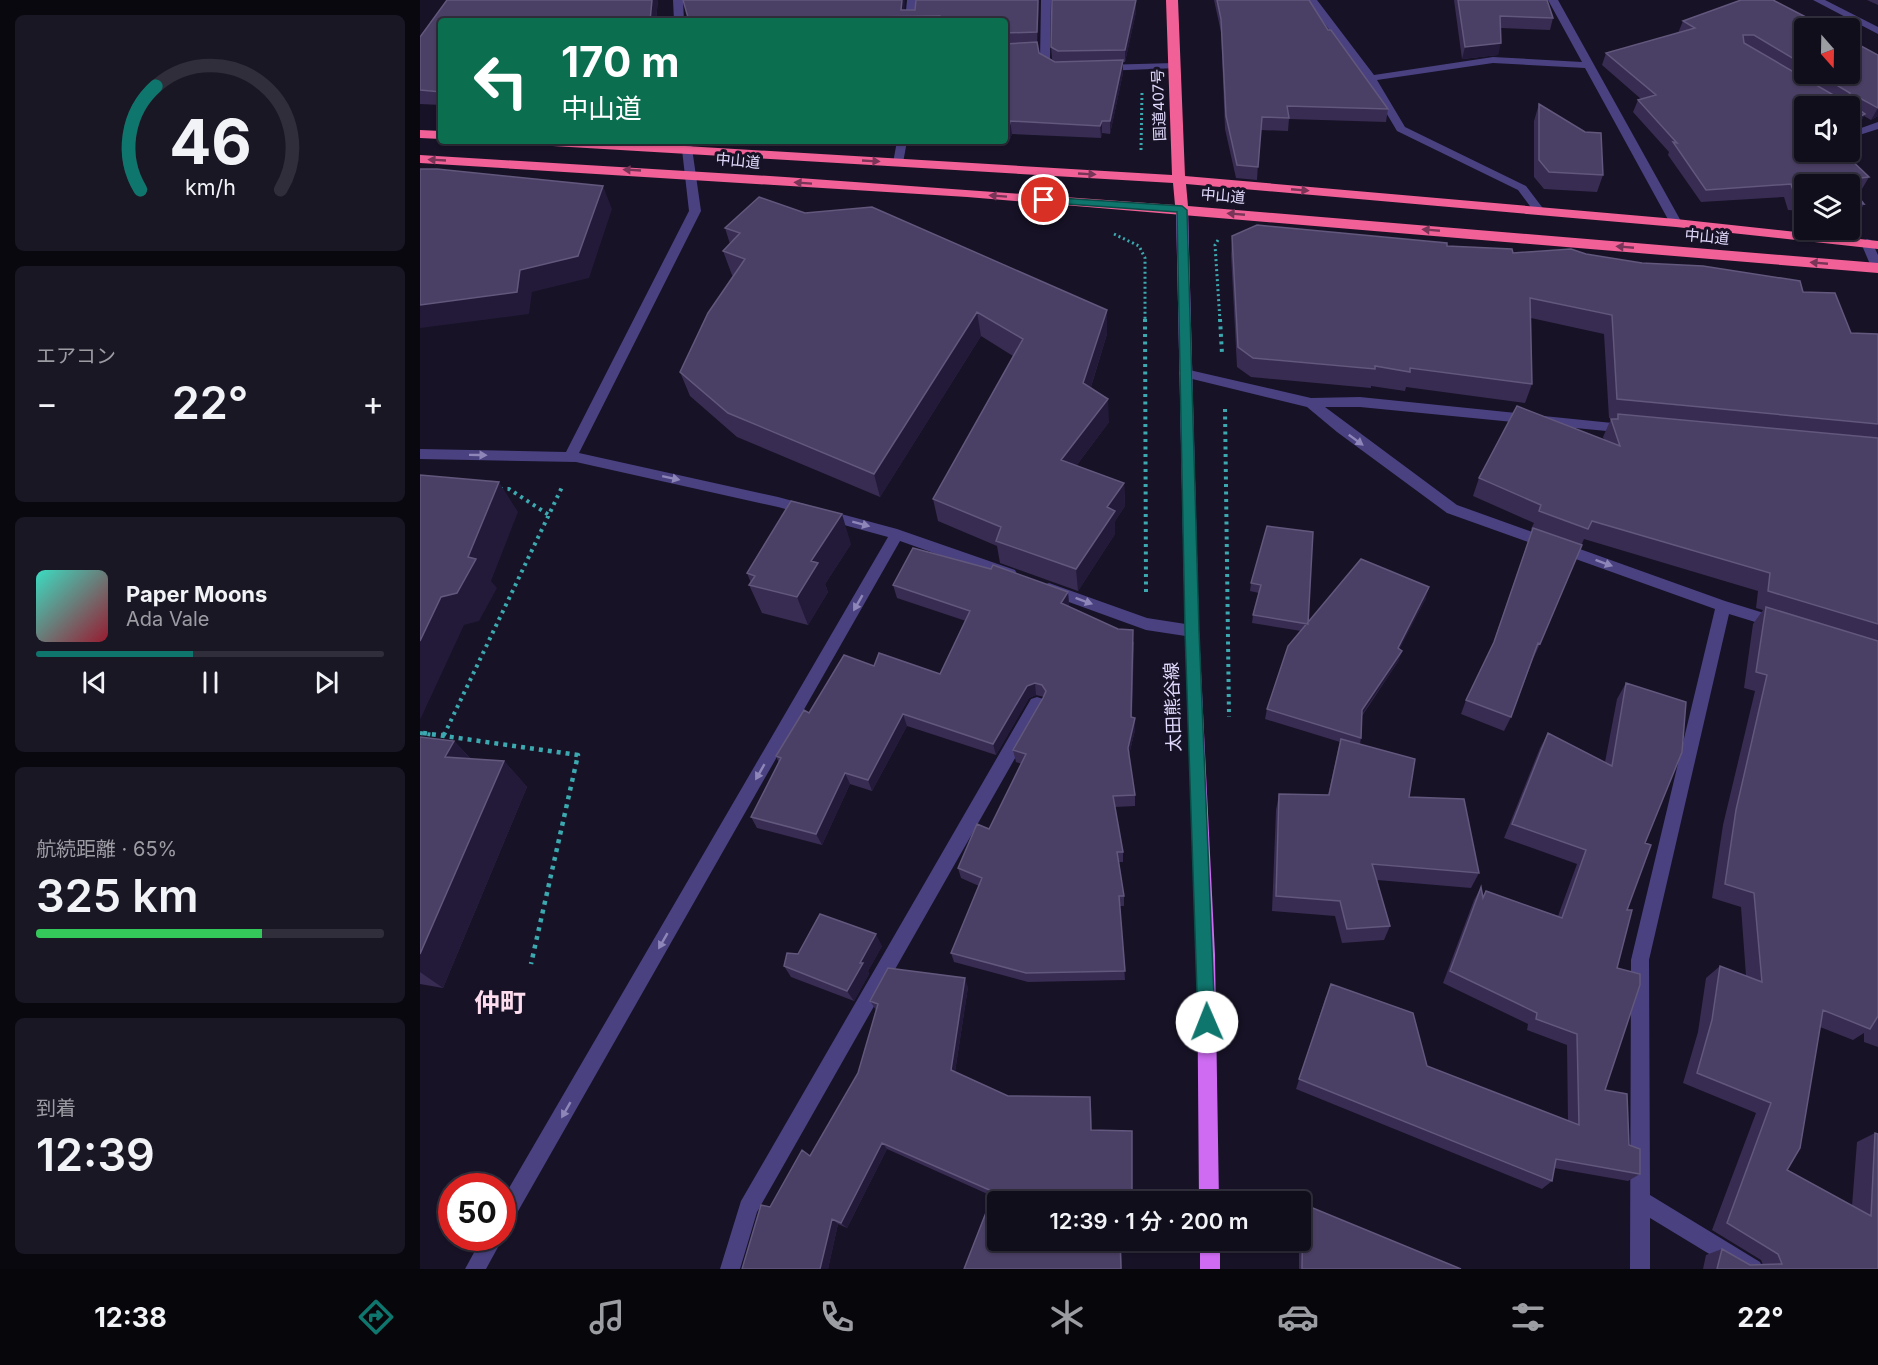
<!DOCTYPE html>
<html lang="ja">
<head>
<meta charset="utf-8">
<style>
  body { margin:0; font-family:Inter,"Noto Sans JP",sans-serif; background:#1a1725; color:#f1f3f6; height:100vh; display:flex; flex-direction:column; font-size:22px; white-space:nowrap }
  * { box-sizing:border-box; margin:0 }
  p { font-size:20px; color:#9c9ca3 }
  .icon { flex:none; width:33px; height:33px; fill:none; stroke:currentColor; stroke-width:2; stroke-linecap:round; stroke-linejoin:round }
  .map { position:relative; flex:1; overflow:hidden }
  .side { display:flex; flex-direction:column; gap:15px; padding:15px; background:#09080f; width:420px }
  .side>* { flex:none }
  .hud { position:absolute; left:18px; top:18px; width:570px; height:126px; border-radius:6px; box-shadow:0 2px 4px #0004,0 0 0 2px #302e3b; background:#0b6e4f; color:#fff; overflow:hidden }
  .needle { width:39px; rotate:160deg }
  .tools { position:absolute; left:1374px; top:18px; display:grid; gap:12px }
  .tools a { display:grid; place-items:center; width:66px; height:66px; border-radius:6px; background:#110e1c; box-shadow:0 2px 4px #0004,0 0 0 2px #302e3b; font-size:30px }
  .speed { position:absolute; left:18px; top:1173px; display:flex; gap:12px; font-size:30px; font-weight:700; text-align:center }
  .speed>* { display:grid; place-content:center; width:78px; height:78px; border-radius:50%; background:#110e1c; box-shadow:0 2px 4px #0004,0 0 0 2px #302e3b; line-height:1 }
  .speed .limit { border:9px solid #d22; background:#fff; color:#111 }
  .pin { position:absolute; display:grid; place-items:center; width:51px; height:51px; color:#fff; margin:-26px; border:3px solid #fff; border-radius:50%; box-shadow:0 2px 6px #0007 }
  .me { position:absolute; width:66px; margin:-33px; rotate:359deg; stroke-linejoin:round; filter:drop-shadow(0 0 4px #0008) }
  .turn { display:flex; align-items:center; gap:21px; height:126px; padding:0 24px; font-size:27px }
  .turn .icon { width:78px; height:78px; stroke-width:2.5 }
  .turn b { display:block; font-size:42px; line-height:51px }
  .big { font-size:45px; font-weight:600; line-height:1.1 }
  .side .widget { flex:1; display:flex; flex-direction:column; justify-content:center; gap:9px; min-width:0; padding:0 21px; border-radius:9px; background:#1a1725 }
  .side .dial { align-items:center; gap:0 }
  .dial svg { height:156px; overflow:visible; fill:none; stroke:#302e3b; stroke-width:7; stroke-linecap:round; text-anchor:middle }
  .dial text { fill:#f1f3f6; stroke:none }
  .song { display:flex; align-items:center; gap:18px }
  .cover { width:72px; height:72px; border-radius:9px; background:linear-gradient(135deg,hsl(170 70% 55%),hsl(350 70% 35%)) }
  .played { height:6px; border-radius:3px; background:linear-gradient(90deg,#0f766e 45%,#302e3b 45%) }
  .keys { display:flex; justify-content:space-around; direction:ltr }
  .heat { display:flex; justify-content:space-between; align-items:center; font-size:33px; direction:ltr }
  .charge { height:9px; border-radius:4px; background:linear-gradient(90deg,#34c759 65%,#302e3b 0) }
  .trip { position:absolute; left:567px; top:1191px; width:324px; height:60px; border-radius:6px; background:#110e1c; box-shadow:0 2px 4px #0004,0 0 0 2px #302e3b; font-weight:600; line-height:60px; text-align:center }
  .tabs { display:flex; height:96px; justify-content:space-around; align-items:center; background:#07060b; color:#9c9ca3 }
  .tabs .icon { width:42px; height:42px }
  .tabs .active { color:#0f766e }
  .tabs b { font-size:27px; color:#f1f3f6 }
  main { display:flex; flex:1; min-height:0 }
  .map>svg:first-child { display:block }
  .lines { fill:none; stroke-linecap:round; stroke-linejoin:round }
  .path-far2 { stroke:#3ba9af; stroke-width:3; stroke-dasharray:2 3; stroke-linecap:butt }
  .path-far1 { stroke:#3ba9af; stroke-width:4; stroke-dasharray:3 4.5; stroke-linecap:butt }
  .path { stroke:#3ba9af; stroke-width:4.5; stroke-dasharray:4 5; stroke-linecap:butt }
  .minor { fill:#4a4181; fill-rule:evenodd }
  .major { fill:#ce6bf2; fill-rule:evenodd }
  .highway { fill:#f16096; fill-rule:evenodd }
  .wall { fill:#382c52 }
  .shaded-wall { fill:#231a39 }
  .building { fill:#4a3f64; stroke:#62577c; stroke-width:1.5 }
  .oneway { fill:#793558 }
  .oneway2 { fill:#8e86b8 }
  .route { fill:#0f766e; stroke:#0a4d48; stroke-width:1.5 }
  .labels { text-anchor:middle; stroke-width:6; stroke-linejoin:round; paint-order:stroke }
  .far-street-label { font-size:15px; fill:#e1dafc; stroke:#171226 }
  .street-label { font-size:18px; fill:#e1dafc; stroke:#171226 }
  .near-quarter-label { font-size:26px; font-weight:bold; fill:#fcdced; stroke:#171226 }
</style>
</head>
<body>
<main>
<section class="side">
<div class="widget dial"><svg viewBox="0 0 100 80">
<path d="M14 69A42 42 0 1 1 86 69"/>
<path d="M14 69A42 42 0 0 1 22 16" stroke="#0f766e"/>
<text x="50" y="56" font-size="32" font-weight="700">46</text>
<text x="50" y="72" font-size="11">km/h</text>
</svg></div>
<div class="widget"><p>エアコン</p>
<div class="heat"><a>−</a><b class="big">22°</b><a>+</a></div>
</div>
<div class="widget">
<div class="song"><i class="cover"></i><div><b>Paper Moons</b><p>Ada Vale</p></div></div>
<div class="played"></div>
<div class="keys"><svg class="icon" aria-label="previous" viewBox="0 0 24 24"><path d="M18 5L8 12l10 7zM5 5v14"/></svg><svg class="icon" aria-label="pause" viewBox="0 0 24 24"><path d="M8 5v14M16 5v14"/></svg><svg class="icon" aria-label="next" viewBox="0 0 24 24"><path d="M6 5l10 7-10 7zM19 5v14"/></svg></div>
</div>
<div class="widget"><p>航続距離 · 65%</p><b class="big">325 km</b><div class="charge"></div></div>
<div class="widget"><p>到着</p><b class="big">12:39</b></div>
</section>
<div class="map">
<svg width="1458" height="1269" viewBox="0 0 1458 1269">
  <rect width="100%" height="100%" fill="#171226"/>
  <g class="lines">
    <path class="path-far2" d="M721 150 722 92
      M694 234 719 246 725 258V321
      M798 240 795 245 800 321"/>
    <path class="path-far1" d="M725 319 726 594
      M800 319 802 354
      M805 409 809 717
      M80 489H89L129 515
      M0 733 13 735
      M24 735 143 485"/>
    <path class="path" d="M3 733 158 755 111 964
      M23 736 24 733"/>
    <path class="minor" d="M253 0H263L264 21H254Z
      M487 0H497L495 21H485Z
      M621 0H631L630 60 642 69 637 72 620 61Z
      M887 0H897L954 75 1073 57 1162 62 1128 0H1138L1262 223 1256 227 1250 223 1165 68 1073 63 957 80 985 127 1106 186 1125 211 1119 215 1115 213 1098 190 977 131 946 79Z
      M1393 0H1405L1458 27V34Z
      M754 63 758 64V68L682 71 677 68 682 65Z
      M1458 122V129L1430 138V132Z
      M261 141H271L281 211 159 453 358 497 477 529 595 570 597 574 595 578 590 580 480 541 89 1227 82 1230V1200L468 537 358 507 156 462 0 459V449L146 452 269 211Z
      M477 141H487L483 163 478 166 473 163Z
      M1447 239 1451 240 1458 255V273L1452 269 1441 243Z
      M765 369 891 398 940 397 1212 425 1214 428 1212 431 1207 433 940 407H905L1037 505 1305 601 1363 619 1365 623 1363 627 1358 629 1309 614 1229 960 1230 1195 1340 1262 1343 1269H1314L1230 1218V1269H1210L1211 960 1295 609 1027 513 917 432 887 407 760 376 759 373 760 370Z
      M629 583 727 618 772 625 777 627 779 631 777 635 772 637 726 630 624 593 622 589 624 585Z
      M617 697 623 699 625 704 623 709 337 1212 320 1269H300L321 1201 611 699Z
      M82 1237 83 1238 66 1269H45L62 1238Z"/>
    <path class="major" d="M762 207 768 210 779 631 795 955 799 1202H779L777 955 765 631 756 210Z
      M780 1240H800V1269H780Z"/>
    <path class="highway" d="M746 0H758L765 176 1256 219 1458 241V249L1256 227 766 184 768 206 1458 263V273L547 197 0 163V155L365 177 755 205 753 183 116 145 110 141H182L752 175Z
      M0 130 21 131V139L0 138Z"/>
  </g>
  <path class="wall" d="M27 0H238L236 21H21V105L0 104V37Z
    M496 0H619L617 44 619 53 635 62H636L632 59 631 47 716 12 705 62H703V73L690 134 682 133 681 138 592 134 590 139H585V21H269L495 10Z
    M794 0H889L908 30 968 109 966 122 869 119 868 131 840 130 837 180 816 178 805 129 801 32Z
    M1034 0H1127L1133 18 1130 30 1081 28 1078 55 1042 59Z
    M1447 0H1458V5Z
    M1263 21 1384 28V74H1430L1458 55V116L1451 120 1444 116 1438 126 1384 152 1430 154 1429 158 1449 177 1442 189 1433 190 1444 204 1437 216H1430V184H1384V211L1368 210 1364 197 1281 202 1248 155 1249 152 1213 112 1218 100 1221 99 1182 65 1186 53 1258 33Z
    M1119 104 1165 132 1183 175 1177 192 1124 189 1114 177V121Z
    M385 213 687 310V334L671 387 689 422 656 466 704 483 705 506 695 521V534L658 591 580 563 577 546 518 521 513 499 593 356 561 336 460 497 317 437 270 396 260 372 313 276 312 275 303 251 310 244 305 228Z
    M812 236 1027 246 1093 253 1166 254 1383 292 1431 333 1458 334V1047L1444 1042V1033L1433 1040 1400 1027 1367 1170 1432 1206 1437 1142 1455 1133 1458 1269H1283L1286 1255 1302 1249 1330 1265H1343L1341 1260 1292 1230 1336 1113 1263 1083 1278 1032 1286 978 1300 966 1326 976 1321 907 1292 898 1303 825 1335 691 1324 688 1333 624 1343 610 1336 608 1338 591 1164 539 1120 644 1113 659 1091 717 1084 731 1041 714 1046 700 1071 649 1112 530 1111 529 1114 523 1053 496 1059 478 1184 440 1183 437 1191 419H1195L1189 418 1184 334 1111 318 1112 384 1105 403 986 387 985 391 951 386V388L831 377 817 367 811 255Z
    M847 526 888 622 1006 598 979 649V660L942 716 941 738 940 744 1059 873 1051 888 957 880 970 926 964 940 922 943 915 916 852 911 856 810 859 794 908 795 920 742 845 719 847 709 881 631 832 623 833 615 839 593 830 591 831 583Z
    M431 544 405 584 408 592 388 625 342 613 329 585 331 583 327 573Z
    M473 585 648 592 649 605 648 607 714 642 712 717 715 730 709 755 715 795V806L695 807 703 852V862H699L704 896V906H700L705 980 608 982 534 962 531 953 559 886 541 878 538 868 569 829 602 764 596 762 593 750 624 697 616 695 609 698 576 755 487 726 452 791 430 784 402 845 337 828 331 817 359 763 356 756 389 713 454 666 520 674 546 621 477 598Z
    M1206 683 1225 843 1207 910 1197 968 1185 1090 1209 1145 1220 1174 1208 1181 1134 1168 1132 1181 1122 1189 876 1089 906 996 1007 1066 1148 1121 1147 1045 1107 1030 1108 1024 1023 983 1054 900 1061 887 1063 896 1066 891 1138 916 1157 864 1084 838 1120 748 1128 733 1185 762 1197 699Z
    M0 737 34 741 51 759 84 761 107 787 23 988 0 984Z
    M462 946 448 971 449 974 434 1001 371 977 364 966 378 954Z
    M548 987 535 1072 588 1096 671 1105 672 1130 578 1240H712V1245L701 1244 702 1269H544L572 1196 467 1149 427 1228 418 1224 408 1269H322L350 1207 390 1156 438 1073 456 1010 450 1001Z
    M883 1204 1041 1269H879V1240H880V1209Z"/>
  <path class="shaded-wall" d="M232 0H238L236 21H230Z
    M482 0H485L484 17 481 10Z
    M618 0H619L618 44 617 32Z
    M716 0V12L705 62V50Z
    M1081 43 1078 55 1042 59 1045 47Z
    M703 60V73L690 134V121Z
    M1458 108V116L1451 120Z
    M1445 114 1438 126 1430 131V122Z
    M590 121 592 134 590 139 589 127Z
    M682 121V133L681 138 680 126Z
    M183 186 192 209 169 278 112 292 109 314 0 328V305L100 270Z
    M687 310V334L665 406 663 383Z
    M557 312 561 336 460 497 454 474Z
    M688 399 689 422 643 483 641 460Z
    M79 482 98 512 71 581 77 588 59 621 44 625 0 720V641L21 597 48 557Z
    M704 483 705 506 695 521V534L658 591 656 569 687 507Z
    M422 514 431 544 405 584 408 592 388 625 377 597 391 561Z
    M1009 587 1006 598 975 658 978 648Z
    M648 592 649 605 642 616 641 603Z
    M982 651 979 660 939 719 942 710Z
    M615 683 616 695 609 698 576 755 573 744 607 686Z
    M483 714 487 726 452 791 448 780Z
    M715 718V730L708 759V748Z
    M34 741 58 767 25 757Z
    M84 761 107 787 23 988 0 972V954Z
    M425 773 430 784 402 845 396 834Z
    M456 934 462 946 448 971 449 974 434 1001 427 991 440 963Z
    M545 978 548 987 534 1078 531 1070Z
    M670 1097 671 1105 672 1137 671 1130Z
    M462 1143 467 1149 427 1228 421 1223Z
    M412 1219 418 1224 408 1269H400Z"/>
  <path class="building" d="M27 0H232L230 21H21V92L0 90V37Z
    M263 0H482L481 10H495L496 0H618L617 32 585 33V21H520V16L443 17 442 21H269Z
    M632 0H716L705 50 638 51 631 47Z
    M797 0H889L908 30H911L968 109 867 106 869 118 842 117 838 167 817 165 806 116 801 19Z
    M1038 0H1127L1133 18 1080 16 1081 43 1045 47Z
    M1321 0H1353L1407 28H1384V65L1334 35H1323L1324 43 1415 96H1428L1430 93 1398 74H1430V40L1458 55V108L1436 96 1434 106 1445 114 1430 122V106H1384V152H1428L1430 154 1426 155 1449 177 1424 180 1428 184H1384V198L1375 197 1371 184 1286 190 1253 142 1257 143 1218 100 1236 95 1186 53 1275 28 1263 21Z
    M617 42 619 53 635 62 703 60 690 121H682L680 126 590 121 589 127H585V44Z
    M1119 104 1165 132 1181 133 1183 175 1129 172 1119 160Z
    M0 169H17L183 186 158 256 100 270 97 292 0 305Z
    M1430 186 1444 204 1430 202Z
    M339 197 385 213 452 207 687 310 663 383 688 399 641 460 704 483 687 507 695 511 656 569 576 541 581 527 513 499 603 339 557 312 454 474 308 413 260 372 288 313 325 259 303 251 320 233 305 228Z
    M837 225 1027 243V246L1092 249 1093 253 1151 249 1166 254 1222 263 1283 266 1380 281 1383 292 1415 293 1431 333 1458 334V424L1197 399 1192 315 1110 298 1112 384 990 368V372L955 366V369L833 358 818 347 812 236Z
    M1097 406 1200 446 1191 419H1198V414L1458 438V624L1348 591 1350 573 1172 521 1168 529 1119 511 1121 505 1059 478Z
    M0 475 79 482 48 557 56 559 37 593 21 597 0 641Z
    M371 501 422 514 391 561 398 563 377 597 329 585 335 576 327 573Z
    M847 526 893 532 888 624 833 615 841 585 831 583Z
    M1113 528 1162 545 1120 644 1118 643 1091 717 1046 700 1074 642Z
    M493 548 571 569 573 565 648 592 641 603 698 629 713 630 711 717 715 718 708 748 715 795 693 796 703 852H697L704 896H699L705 971 606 973 531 953 562 878 538 868 557 824 569 829 606 754 593 750 623 698 626 691 622 685 615 683 607 686 573 744 483 714 448 780 425 773 396 834 331 817 361 758 356 756 384 710 389 713 424 655 454 666 459 653 520 674 550 611 473 585Z
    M941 559 1009 587 978 648 982 651 942 710 941 738 847 709 868 646Z
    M1346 607 1458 641V1016L1450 1029 1403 1010 1380 1148 1367 1170 1451 1216 1455 1133 1458 1134V1269H1297L1302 1249 1330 1265 1362 1264 1358 1254 1307 1223 1351 1103 1277 1073 1292 1020 1300 966 1342 982 1334 893 1305 884 1316 810 1347 675 1336 672Z
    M1206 683 1266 702 1262 752 1225 843 1231 845 1207 910H1212L1197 968 1220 974V985L1185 1090 1207 1094 1209 1145 1220 1149V1174L1136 1159 1132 1181 879 1079 911 984 993 1013 1007 1066 1159 1125 1157 1034 1116 1019 1117 1013 1030 971 1061 887 1063 898 1066 891 1142 918 1166 850 1092 824 1128 733 1192 766Z
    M0 737 34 741 25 757 84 761 0 954Z
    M921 739 995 759 989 797 1044 799 1059 873 952 864 970 926 927 929 920 901 856 896 859 794 909 795Z
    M400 914 456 934 440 963H443L427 991 364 966 367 953 378 954Z
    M468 968 545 978 531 1070 588 1096 670 1097 671 1130 712 1131V1202H578V1240H700L701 1269H544L574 1192 462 1143 421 1223 412 1219 400 1269H322L341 1205 350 1207 382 1150 390 1156 438 1073 458 1004 450 1001Z
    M883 1204 1041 1269H882Z"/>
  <defs><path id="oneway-solid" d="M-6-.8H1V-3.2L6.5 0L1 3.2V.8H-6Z" transform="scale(1.5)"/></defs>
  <g class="oneway">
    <use href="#oneway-solid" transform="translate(17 160) rotate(-177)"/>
    <use href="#oneway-solid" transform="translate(451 161) rotate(3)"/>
    <use href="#oneway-solid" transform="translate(212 170) rotate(-177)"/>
    <use href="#oneway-solid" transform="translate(667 174) rotate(3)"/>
    <use href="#oneway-solid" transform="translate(383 183) rotate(-176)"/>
    <use href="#oneway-solid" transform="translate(880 190) rotate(5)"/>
    <use href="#oneway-solid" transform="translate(578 196) rotate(-176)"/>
    <use href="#oneway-solid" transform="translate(816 214) rotate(-175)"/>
    <use href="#oneway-solid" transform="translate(1011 230) rotate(-175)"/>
    <use href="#oneway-solid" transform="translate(1205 247) rotate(-175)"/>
    <use href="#oneway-solid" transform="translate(1399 263) rotate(-175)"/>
  </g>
  <g class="oneway2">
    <use href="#oneway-solid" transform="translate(936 440) rotate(36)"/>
    <use href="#oneway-solid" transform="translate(58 455) rotate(1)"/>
    <use href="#oneway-solid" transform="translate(251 478) rotate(12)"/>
    <use href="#oneway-solid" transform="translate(441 524) rotate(15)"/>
    <use href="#oneway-solid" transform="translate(1184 563) rotate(20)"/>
    <use href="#oneway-solid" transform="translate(664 601) rotate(20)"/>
    <use href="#oneway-solid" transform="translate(438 603) rotate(120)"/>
    <use href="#oneway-solid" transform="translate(340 772) rotate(120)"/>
    <use href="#oneway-solid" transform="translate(243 941) rotate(120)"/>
    <use href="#oneway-solid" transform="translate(146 1110) rotate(120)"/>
  </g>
  <path class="route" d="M624 197 762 206 767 210 779 631 795 1022 793 1028 787 1030 781 1028 778 1022 765 631 757 212 620 202V198Z"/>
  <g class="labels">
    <g class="far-street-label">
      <text transform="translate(739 105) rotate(-92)" y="5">国道407号</text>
      <text transform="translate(318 161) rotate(5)" y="5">中山道</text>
      <text transform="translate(803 196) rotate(5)" y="5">中山道</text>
      <text transform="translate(1287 237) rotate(5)" y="5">中山道</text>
    </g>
    <g class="street-label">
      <text transform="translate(753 707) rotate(-92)" y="6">太田熊谷線</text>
    </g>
    <g class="near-quarter-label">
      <text x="80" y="1012">仲町</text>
    </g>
  </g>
</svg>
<div class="tools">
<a><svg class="needle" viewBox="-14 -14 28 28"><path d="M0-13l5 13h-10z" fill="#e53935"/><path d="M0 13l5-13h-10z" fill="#9c9ca3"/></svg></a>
<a><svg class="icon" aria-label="sound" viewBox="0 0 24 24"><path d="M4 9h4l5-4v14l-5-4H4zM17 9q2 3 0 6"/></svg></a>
<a><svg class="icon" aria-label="layers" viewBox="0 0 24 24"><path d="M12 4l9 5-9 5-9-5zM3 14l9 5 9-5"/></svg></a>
</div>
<div class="speed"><div class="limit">50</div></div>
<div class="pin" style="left:624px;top:200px;background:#d93025"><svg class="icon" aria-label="arrive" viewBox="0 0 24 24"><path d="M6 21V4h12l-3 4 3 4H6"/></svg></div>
<svg class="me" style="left:787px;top:1022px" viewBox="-20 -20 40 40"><circle r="19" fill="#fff"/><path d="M0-13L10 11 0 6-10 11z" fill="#0f766e"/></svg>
<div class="trip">12:39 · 1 分 · 200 m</div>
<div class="hud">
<div class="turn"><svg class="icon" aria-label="left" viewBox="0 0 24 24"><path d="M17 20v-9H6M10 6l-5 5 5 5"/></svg><div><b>170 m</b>中山道</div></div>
</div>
</div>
</main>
<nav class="tabs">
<b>12:38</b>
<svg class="icon active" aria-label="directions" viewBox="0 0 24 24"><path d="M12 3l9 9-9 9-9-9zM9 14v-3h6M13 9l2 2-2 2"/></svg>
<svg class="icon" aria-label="music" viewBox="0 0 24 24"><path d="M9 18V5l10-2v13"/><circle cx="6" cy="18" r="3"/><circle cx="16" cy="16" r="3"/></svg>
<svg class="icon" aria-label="phone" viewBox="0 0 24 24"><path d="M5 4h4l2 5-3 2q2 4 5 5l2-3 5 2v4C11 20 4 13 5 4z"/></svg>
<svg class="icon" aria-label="climate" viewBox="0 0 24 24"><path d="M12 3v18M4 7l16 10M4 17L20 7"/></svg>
<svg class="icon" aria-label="car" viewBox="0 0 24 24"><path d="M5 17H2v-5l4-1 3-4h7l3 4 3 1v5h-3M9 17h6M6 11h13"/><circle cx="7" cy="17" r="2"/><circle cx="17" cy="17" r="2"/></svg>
<svg class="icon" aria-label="filters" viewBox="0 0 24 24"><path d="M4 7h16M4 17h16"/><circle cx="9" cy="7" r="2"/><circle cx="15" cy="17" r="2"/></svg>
<b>22°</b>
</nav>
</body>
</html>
